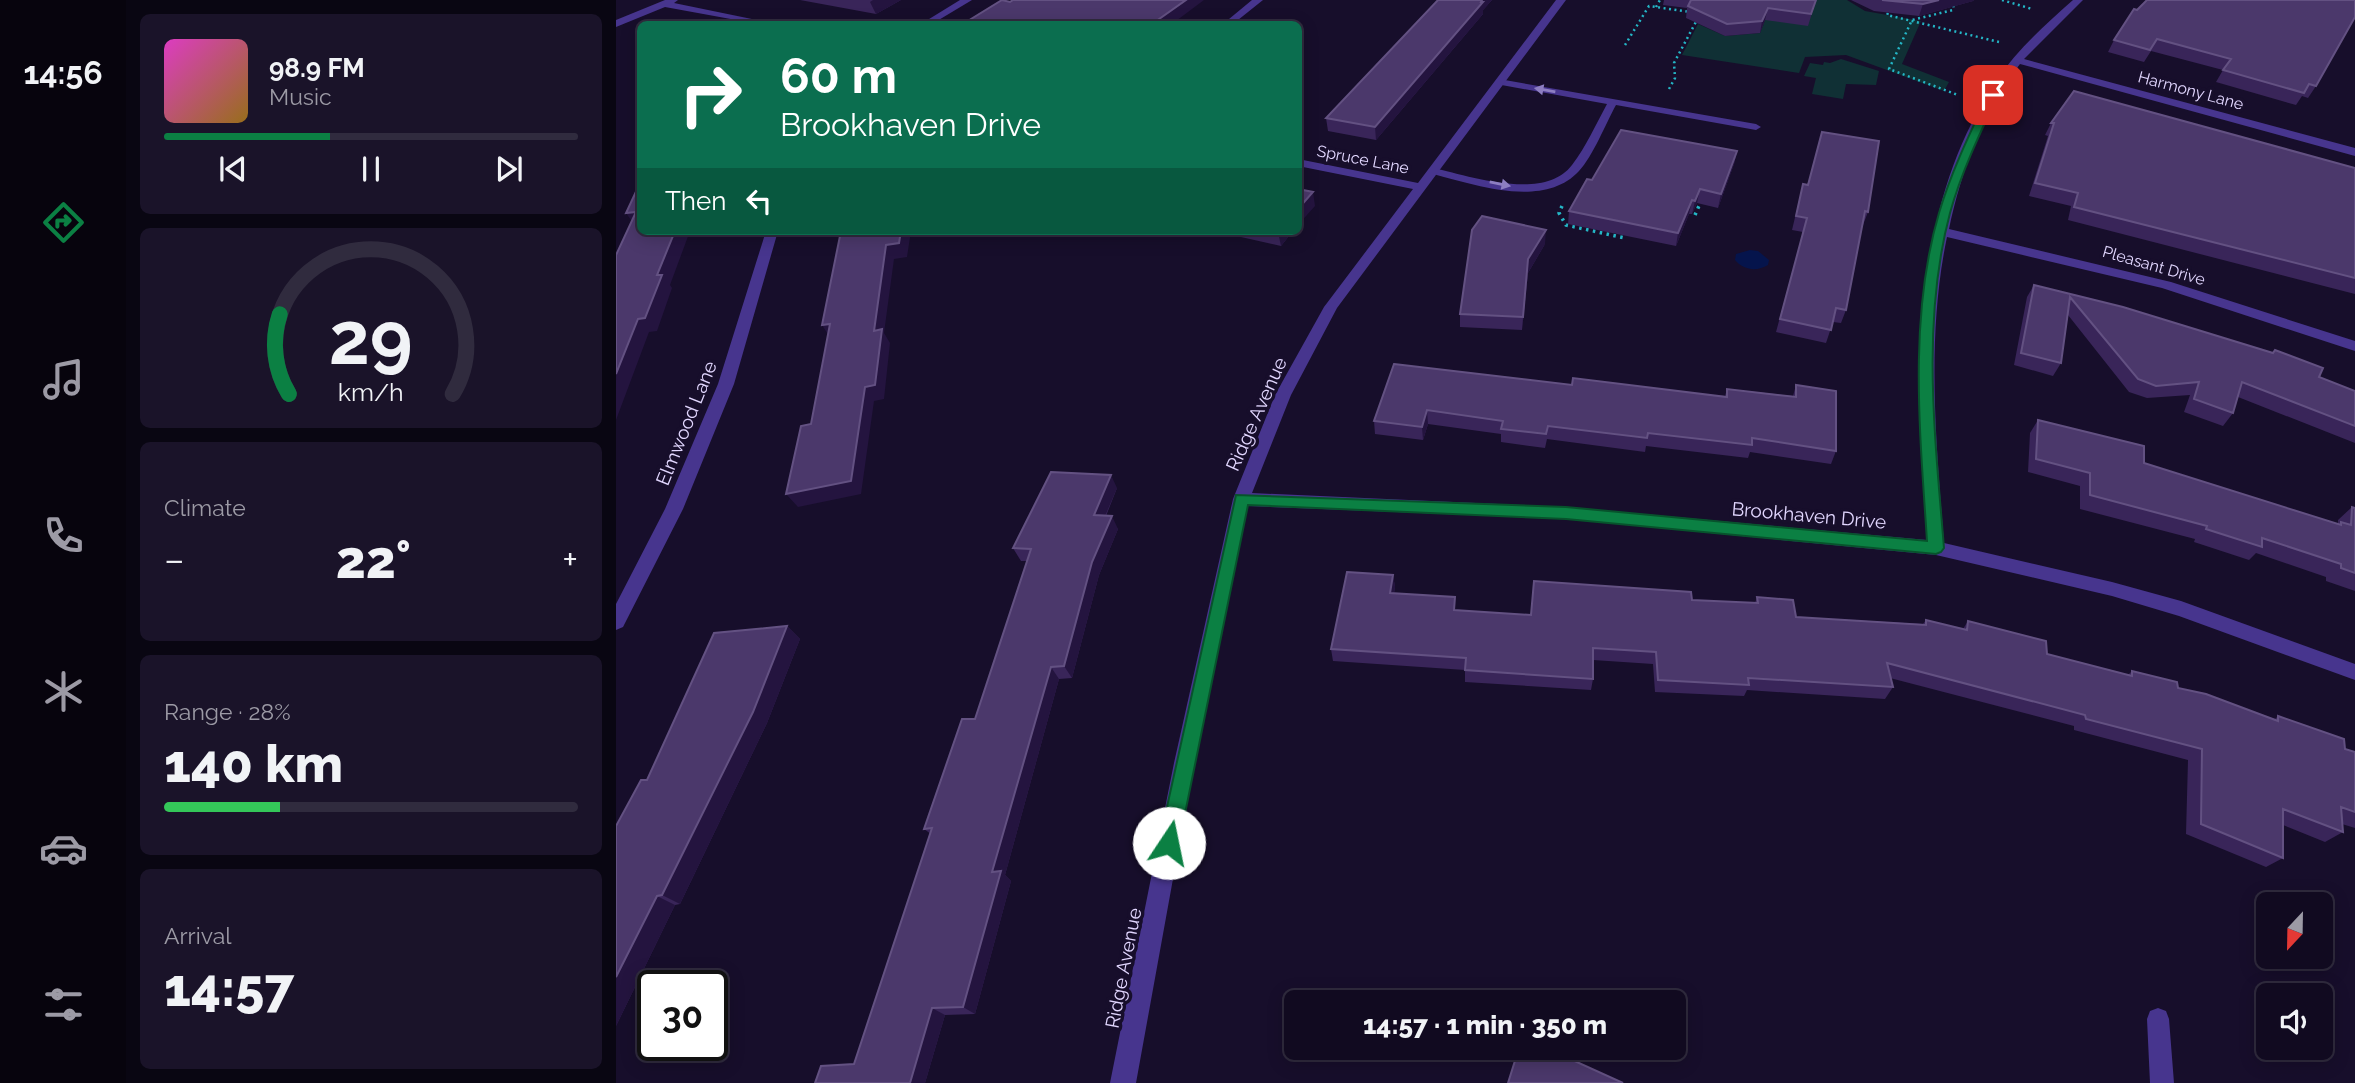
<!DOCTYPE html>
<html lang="en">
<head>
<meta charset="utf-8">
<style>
  body { margin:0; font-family:Raleway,sans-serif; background:#1a1329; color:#f1f3f6; height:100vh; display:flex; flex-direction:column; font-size:26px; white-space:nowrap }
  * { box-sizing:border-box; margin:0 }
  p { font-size:23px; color:#9c9aa5 }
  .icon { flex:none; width:38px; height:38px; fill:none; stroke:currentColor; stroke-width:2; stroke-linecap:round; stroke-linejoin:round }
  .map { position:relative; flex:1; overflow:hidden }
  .side { display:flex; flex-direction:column; gap:14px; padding:14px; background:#090612; width:490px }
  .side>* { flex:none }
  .banner { position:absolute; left:21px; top:21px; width:665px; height:214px; border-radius:10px; box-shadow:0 4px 18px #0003,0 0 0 2px #302b3e; background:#0b6e4f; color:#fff; overflow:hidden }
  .needle { width:46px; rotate:202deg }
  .controls { position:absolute; left:1640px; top:892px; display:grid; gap:14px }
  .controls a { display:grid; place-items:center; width:77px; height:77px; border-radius:10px; background:#110a20; box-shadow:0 4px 18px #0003,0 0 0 2px #302b3e; font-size:35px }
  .speed { position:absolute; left:21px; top:970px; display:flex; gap:14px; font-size:35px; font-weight:700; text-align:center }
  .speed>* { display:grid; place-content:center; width:91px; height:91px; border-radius:50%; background:#110a20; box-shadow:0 4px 18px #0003,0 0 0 2px #302b3e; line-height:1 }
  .speed .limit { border:4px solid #111; border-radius:10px; background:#fff; color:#111 }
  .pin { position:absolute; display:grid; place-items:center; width:60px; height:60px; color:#fff; margin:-30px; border-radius:14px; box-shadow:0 4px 10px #0006 }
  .me { position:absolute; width:77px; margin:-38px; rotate:11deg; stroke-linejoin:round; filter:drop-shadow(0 0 5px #0008) }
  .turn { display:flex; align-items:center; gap:24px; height:147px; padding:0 28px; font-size:32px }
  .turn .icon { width:91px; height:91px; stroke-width:2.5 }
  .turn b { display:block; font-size:49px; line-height:60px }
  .then { display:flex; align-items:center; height:66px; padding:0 28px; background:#0003; gap:14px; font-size:26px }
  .big { font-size:52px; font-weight:800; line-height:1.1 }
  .side .widget { flex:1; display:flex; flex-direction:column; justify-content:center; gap:10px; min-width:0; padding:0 24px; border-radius:10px; background:#1a1329 }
  .side .dial { align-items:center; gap:0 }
  .dial svg { height:182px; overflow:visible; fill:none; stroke:#302b3e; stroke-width:7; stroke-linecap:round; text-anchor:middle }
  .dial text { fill:#f1f3f6; stroke:none }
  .song { display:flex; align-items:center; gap:21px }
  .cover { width:84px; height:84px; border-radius:10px; background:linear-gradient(135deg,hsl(310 70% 55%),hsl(40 70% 35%)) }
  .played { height:7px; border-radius:4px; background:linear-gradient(90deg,#0b8043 40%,#302b3e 40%) }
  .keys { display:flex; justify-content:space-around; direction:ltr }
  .heat { display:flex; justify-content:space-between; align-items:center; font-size:38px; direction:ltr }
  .charge { height:10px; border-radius:5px; background:linear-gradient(90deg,#34c759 28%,#302b3e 0) }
  .trip { position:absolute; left:668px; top:990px; width:402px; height:70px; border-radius:10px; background:#110a20; box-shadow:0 4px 18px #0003,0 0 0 2px #302b3e; font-weight:800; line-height:70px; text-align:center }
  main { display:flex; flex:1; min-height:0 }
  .dock { display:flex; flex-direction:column; width:126px; justify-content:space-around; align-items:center; background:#07040d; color:#9c9aa5 }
  .dock .icon { width:49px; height:49px }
  .dock .active { color:#0b8043 }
  .dock b { font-size:32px; color:#f1f3f6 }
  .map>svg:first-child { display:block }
  .green { fill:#103035 }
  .water { fill:#05144c }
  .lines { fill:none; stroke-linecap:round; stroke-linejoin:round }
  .path-far1 { stroke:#24b6c6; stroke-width:2.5; stroke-dasharray:2 3.5; stroke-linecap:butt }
  .path { stroke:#24b6c6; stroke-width:3.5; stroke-dasharray:2.5 4.5; stroke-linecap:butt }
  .lane { fill:#47358e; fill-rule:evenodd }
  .street { fill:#47358e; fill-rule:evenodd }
  .wall { fill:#392559 }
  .shaded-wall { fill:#24143f }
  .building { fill:#4b386b; stroke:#635182; stroke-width:2 }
  .oneway { fill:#8d7ec1 }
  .route { fill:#0b8043; stroke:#07532c; stroke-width:2 }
  .labels { text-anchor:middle; stroke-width:7; stroke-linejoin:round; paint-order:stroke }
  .far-street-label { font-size:16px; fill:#e2d7ff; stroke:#170e2b }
  .street-label { font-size:19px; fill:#e2d7ff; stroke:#170e2b }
</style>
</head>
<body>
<main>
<nav class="dock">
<b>14:56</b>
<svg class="icon active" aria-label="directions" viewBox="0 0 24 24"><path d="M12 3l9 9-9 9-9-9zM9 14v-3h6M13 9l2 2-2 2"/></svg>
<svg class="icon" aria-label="music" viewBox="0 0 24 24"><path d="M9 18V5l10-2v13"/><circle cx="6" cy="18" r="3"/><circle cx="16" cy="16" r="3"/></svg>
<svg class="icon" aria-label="phone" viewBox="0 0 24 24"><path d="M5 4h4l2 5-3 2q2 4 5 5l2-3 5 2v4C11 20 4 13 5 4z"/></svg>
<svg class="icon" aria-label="climate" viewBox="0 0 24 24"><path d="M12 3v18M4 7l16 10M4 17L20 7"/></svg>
<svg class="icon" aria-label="car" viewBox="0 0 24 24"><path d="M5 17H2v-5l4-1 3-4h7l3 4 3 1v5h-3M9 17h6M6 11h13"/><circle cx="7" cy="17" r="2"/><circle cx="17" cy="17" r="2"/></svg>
<svg class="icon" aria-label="filters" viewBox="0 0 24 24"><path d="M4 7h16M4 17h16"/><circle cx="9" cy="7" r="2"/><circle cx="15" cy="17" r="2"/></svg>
</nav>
<section class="side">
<div class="widget">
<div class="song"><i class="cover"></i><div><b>98.9 FM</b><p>Music</p></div></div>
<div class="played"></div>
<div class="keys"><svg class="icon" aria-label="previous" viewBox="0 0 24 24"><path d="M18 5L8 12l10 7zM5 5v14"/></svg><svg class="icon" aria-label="pause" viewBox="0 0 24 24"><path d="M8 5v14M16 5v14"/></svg><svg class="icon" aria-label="next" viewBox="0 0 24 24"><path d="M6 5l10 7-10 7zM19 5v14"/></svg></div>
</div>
<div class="widget dial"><svg viewBox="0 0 100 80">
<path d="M14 69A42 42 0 1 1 86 69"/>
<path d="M14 69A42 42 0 0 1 10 34" stroke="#0b8043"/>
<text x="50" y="56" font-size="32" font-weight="700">29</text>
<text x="50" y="72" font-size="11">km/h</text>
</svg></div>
<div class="widget"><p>Climate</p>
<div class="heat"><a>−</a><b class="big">22°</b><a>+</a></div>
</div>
<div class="widget"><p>Range · 28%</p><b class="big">140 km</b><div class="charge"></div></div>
<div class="widget"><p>Arrival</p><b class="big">14:57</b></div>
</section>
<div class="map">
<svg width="1739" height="1083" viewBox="0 0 1739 1083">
  <rect width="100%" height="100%" fill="#170e2b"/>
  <path class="green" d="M1200 0H1231L1249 11 1305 21 1286 64 1333 82 1328 91 1230 55 1189 57 1183 73 1066 55 1082 24 1109 36 1144 33 1149 20Z
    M1225 59 1263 71 1260 85 1230 84 1227 99 1196 94 1200 78 1188 76 1194 63 1207 65 1208 62 1214 63Z"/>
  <path class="water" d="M1134 250 1142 251 1153 260 1152 265C1141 272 1127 270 1119 260L1120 254Z"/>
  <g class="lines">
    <path class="path-far1" d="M1338 0 1337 10 1296 20 1273 69 1342 95
      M1386 0 1416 9
      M1040 7 1044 0
      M1272 13 1271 15 1383 42
      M1009 45 1033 6 1074 12
      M1053 89 1059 78 1058 63 1082 18"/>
    <path class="path" d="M946 206 943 213 950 225 1009 238
      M1079 215 1086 199"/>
    <path class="lane" d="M883 79 1140 124 1145 127 1140 130 1000 105C989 125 977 156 963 171 927 210 857 184 813 173L812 171 817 168C854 176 928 202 956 165 970 147 980 124 991 104L880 84V80Z
      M1542 1008 1550 1011 1553 1019 1558 1083H1534L1531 1019 1534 1011Z"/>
    <path class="street" d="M49 0H62L58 3 160 24H142L49 7 0 27V20Z
      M344 0H356L316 24H305Z
      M636 0H647L617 24H607Z
      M940 0H950L721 308 675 395 636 493 950 507 1311 540C1300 386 1290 216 1380 81 1401 50 1429 25 1457 0H1467L1408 59 1739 148V156L1404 64C1367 110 1345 172 1333 229L1555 282 1739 341V351L1546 288 1331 237C1310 337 1320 442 1328 543L1496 582 1565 601 1739 664V680L1563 616 1496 596 1320 555 950 519 632 506 578 763 520 1083H494L558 763 617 499 659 395 708 307 797 189 682 166V159L802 183Z
      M150 231H162L118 384 67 509 7 627 0 630V604L49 509 102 384Z"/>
  </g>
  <path class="wall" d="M184 0H285L260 14Z
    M822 0H876L867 10V14L760 140 712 131 710 118Z
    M1048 0H1200L1192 26 1149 20 1144 33 1109 36 1070 18 1071 8 1047 5Z
    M1235 0H1358L1357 1 1303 16 1258 11Z
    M1521 10 1700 86 1692 98 1686 96 1680 105 1600 82 1607 70 1535 51 1528 62 1492 52 1498 40Z
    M1435 123 1739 168V294L1452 220 1455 206 1413 196 1432 136 1429 135Z
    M1121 151 1118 164 1102 208 1081 203 1076 214H1073L1060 246 952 224 953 211 976 180Z
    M1187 184 1252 212 1247 225H1246L1230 310 1225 323 1217 322 1210 343 1160 332 1187 232 1176 230Z
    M624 231H677L665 246 625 237Z
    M929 244 912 273 906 330 844 327V314Z
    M1418 285 1656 353 1659 350 1703 377 1739 391V443L1622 397 1617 413 1607 426 1568 412 1574 395 1531 398 1513 392 1452 315 1445 363 1437 376 1398 365 1411 297Z
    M778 364 956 385 1109 396 1111 389 1177 396 1180 385 1220 451 1215 464 1134 452 1132 458 1030 446 1029 452 931 439 929 448 885 442V434L812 424 807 440 759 434 758 421Z
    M1422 420 1528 463 1722 524V520L1736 507 1739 508V591L1710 581V577L1640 553 1633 560 1578 542 1579 539 1464 509V486L1412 472 1414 433Z
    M501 488 490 516 502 529 483 575 456 678 443 679 389 875 395 881 359 1014 329 1015 309 1083H199L238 1064 315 834 308 829 359 719 411 561H405L397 548Z
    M777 575 779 587 778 593 840 610 915 615 1076 600 1139 603 1141 597 1180 617 1307 624 1310 620 1347 629 1352 621 1431 654 1512 675 1516 671 1562 688 1659 719 1662 716 1729 749 1739 752V828L1726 824 1727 832 1709 842 1667 825V858L1650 867 1570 834 1572 760 1458 730V726L1274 678 1277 687 1269 699 1131 690 1128 696 1039 692 1037 664 977 660V679L975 690 849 682V670L717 661 715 649Z
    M171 626 184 639 151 723 64 904 59 905 0 1026 31 780Z"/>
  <path class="shaded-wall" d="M257 0H285L260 14 254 2Z
    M570 0H588L556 24H536Z
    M866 0H876L867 10V14L760 140 759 127Z
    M1323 0H1358L1357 1 1303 16 1307 4Z
    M1152 8 1149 20 1144 33 1146 21Z
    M1121 151 1118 164 1102 208 1105 194Z
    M1084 189 1081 203 1076 214 1079 201Z
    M697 192 699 206 682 225V209Z
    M1076 200 1073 214 1060 246 1062 233Z
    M20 212V227L10 213Z
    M930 230 929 244 912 273 906 330 912 259Z
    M59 231H74L54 285 56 288 41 331 33 332 0 420V374Z
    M285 231H295L291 257 278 259 268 333 274 343 268 399 258 401 245 494 182 507 170 494 249 387 270 245Z
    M663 231H677L665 246 662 232Z
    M214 324 215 339 206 325Z
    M811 410 812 424 807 440 806 427Z
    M495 475 501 488 484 528 478 515Z
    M496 516 502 529 483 575 456 678 448 666 476 562Z
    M777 575 779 587 776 605 774 593Z
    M171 626 184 639 151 723 64 904 46 895Z
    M435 667 443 679 389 875 395 881 359 1014 347 1007 376 872Z
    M41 896 59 905 0 1026V977Z
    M316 1008 329 1015 309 1083H294Z"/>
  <path class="building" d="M386 0 394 2 397 0H570L536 24H347Z
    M822 0H866L865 2H867L759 127 710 118Z
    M1075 0H1200L1195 14 1152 8 1146 21 1111 24 1072 6Z
    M1266 0H1323L1307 4Z
    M1531 0H1739V17L1700 86 1693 84 1688 93 1607 70 1615 59 1541 39 1534 50 1498 40 1518 9 1521 10Z
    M1458 91 1739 168V278L1458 207 1462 193 1419 183 1438 123H1435Z
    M1005 130 1121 151 1105 194 1084 189 1079 201 1076 200 1062 233 953 211 971 179 976 180Z
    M1206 132 1263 141 1252 212 1249 211 1230 310 1220 308 1215 330 1164 319 1191 218 1180 216 1187 184 1192 185Z
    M24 183V231H59L41 275H46L29 318 22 319 0 374V255L20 212 10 213Z
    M682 189 697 192 682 209Z
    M866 216 930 230 912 259 907 317 844 314 856 230Z
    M225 231H285L283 243 270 245 258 331 266 329 259 385 249 387 235 481 170 494 185 426 195 424 214 324 206 325Z
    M1418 285 1507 307 1657 353 1659 350 1707 368 1703 377 1739 391V426L1626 382 1617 413 1578 399 1583 382 1540 386 1522 379 1454 297 1445 363 1405 353Z
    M778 364 956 385 957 378 1111 397V389L1180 397V385L1220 391V451L1136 438V445L1032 433 1031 438 932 426 930 434 885 429 887 421 811 410 806 427 758 421Z
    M1422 420 1528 446V463L1725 525V522L1735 525 1736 507 1739 508V573L1725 568V564L1646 538V547L1590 529 1591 526 1474 495V473L1420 459Z
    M435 472 495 475 478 515 496 516 476 562 448 666 435 667 376 872 385 871 347 1007 316 1008 294 1083H199L205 1066 238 1064 316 828 308 829 346 719H359L415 549 397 548Z
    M731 572 777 575 774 593 839 597 838 610 915 615 918 581 1075 592 1076 600 1142 603 1141 597 1177 600 1180 617 1310 625V620L1351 630 1352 621 1430 641 1431 654 1516 676V671L1561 682 1562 688 1590 694 1662 721V716L1728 739 1729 749 1739 752V812L1725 807 1727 832 1667 809V858L1585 824 1586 749 1470 719 1469 715 1271 663 1277 687 1132 678 1133 685 1042 680 1040 652 977 648V679L849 670 850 658 715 649Z
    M171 626 137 712 46 895 41 896 0 977V826L25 780H31L98 633Z
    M903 1048H930L1007 1083H892Z"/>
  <defs><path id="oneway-solid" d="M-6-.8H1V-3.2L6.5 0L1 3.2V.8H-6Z" transform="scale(1.75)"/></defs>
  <g class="oneway">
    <use href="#oneway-solid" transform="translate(929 90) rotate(-170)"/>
    <use href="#oneway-solid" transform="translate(884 184) rotate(11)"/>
  </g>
  <path class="route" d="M1377 92 1382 95C1364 133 1345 173 1334 213 1305 322 1319 437 1328 548L1325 552 1320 554 950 519 632 505 563 843 560 850 553 853 546 850 543 843 620 495 950 507 1311 541C1304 433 1292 318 1323 213 1335 172 1354 133 1372 95Z"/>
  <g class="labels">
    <g class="far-street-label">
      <text transform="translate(1575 90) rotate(15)" y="6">Harmony Lane</text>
      <text transform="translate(747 159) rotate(11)" y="6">Spruce Lane</text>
      <text transform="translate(1538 265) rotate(16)" y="6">Pleasant Drive</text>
    </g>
    <g class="street-label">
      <text transform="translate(640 414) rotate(-66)" y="7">Ridge Avenue</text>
      <text transform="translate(70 423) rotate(-68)" y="7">Elmwood Lane</text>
      <text transform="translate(1193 515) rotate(5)" y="7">Brookhaven Drive</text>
      <text transform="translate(507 968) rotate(-79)" y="7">Ridge Avenue</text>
    </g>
  </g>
</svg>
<div class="controls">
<a><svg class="needle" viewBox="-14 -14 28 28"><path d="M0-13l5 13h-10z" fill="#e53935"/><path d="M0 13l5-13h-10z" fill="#9c9aa5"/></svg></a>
<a><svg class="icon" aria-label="sound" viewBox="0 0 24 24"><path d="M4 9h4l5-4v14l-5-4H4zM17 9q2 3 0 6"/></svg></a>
</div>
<div class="speed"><div class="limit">30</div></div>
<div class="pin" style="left:1377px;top:95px;background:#d93025"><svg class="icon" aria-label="arrive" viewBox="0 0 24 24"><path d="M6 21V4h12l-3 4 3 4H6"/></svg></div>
<svg class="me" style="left:553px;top:843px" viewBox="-20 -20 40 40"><circle r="19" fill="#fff"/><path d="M0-13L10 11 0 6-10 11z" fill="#0b8043"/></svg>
<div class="trip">14:57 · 1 min · 350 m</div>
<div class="banner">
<div class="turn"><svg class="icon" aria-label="right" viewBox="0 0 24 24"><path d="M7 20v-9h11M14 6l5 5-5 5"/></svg><div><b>60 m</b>Brookhaven Drive</div></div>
<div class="then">Then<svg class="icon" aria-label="left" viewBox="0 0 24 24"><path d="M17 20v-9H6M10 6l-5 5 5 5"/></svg></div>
</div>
</div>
</main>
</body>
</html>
